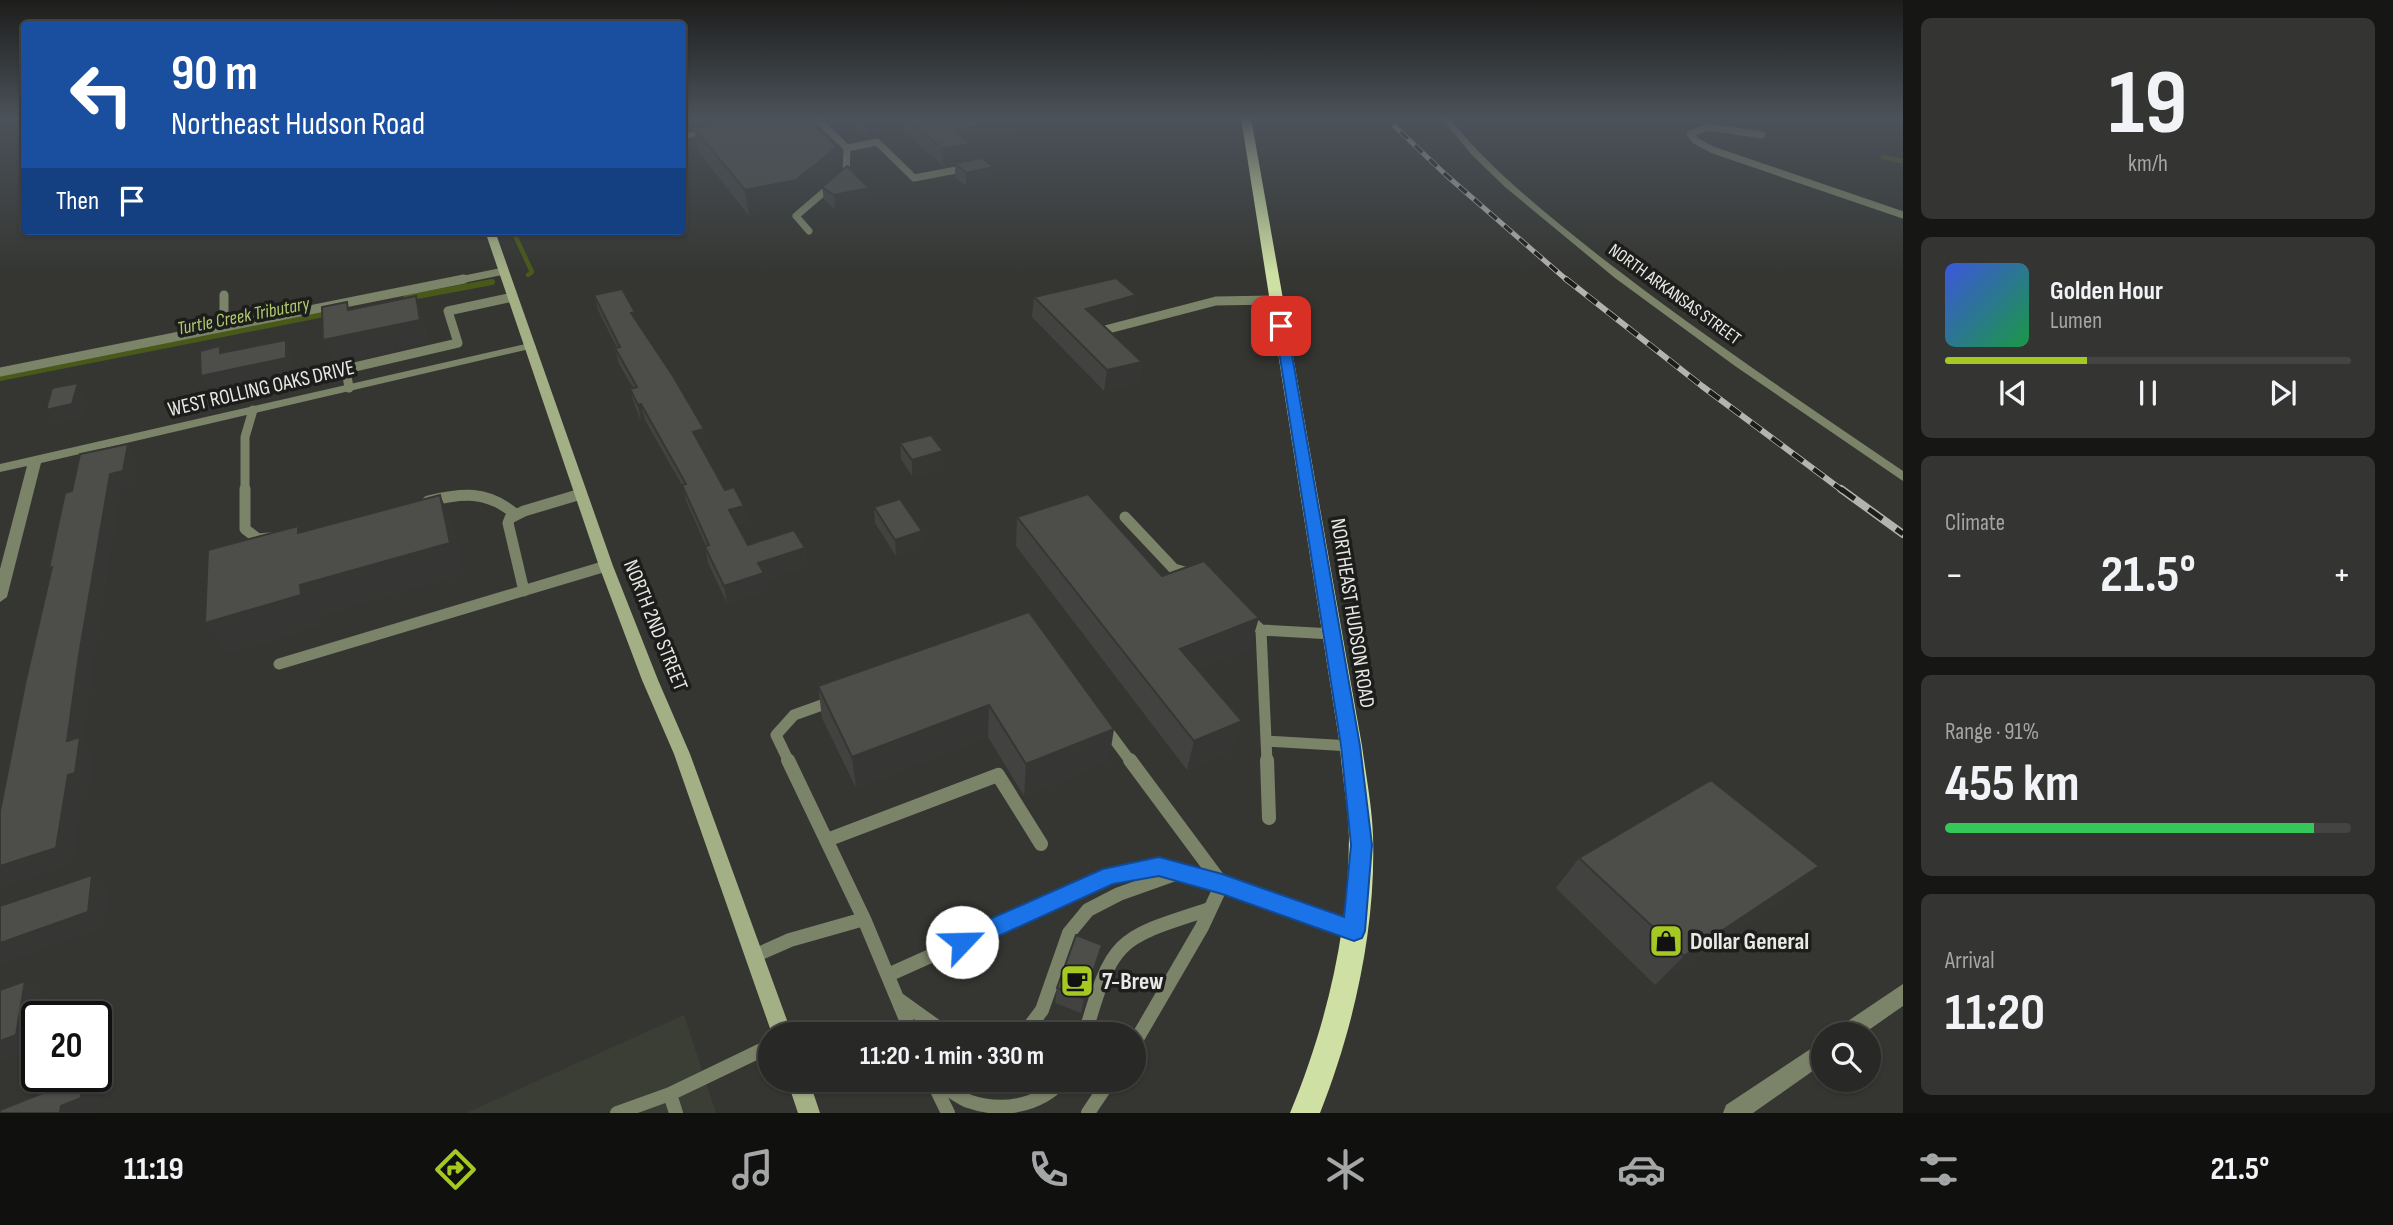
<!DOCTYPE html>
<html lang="en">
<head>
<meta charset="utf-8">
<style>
  body { margin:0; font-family:"Sofia Sans Condensed",sans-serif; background:#343432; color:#f1f3f6; height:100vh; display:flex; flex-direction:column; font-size:26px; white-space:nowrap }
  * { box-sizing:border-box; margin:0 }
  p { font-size:23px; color:#a5a6a7 }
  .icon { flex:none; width:38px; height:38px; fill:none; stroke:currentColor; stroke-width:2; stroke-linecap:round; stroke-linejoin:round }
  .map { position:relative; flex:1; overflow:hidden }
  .panel { display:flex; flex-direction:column; gap:18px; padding:18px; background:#161615; width:490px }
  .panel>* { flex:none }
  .hud { position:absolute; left:21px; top:21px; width:665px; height:214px; border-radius:7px; box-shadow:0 2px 5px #0004,0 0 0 2px #444443; background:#1a4fa0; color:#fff; overflow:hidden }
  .buttons { position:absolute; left:1811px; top:1022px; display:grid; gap:14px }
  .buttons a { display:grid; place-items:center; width:70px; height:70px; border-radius:50%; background:#282826; box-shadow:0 2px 5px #0004,0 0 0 2px #444443; font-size:35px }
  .speed { position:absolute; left:21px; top:1001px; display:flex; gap:14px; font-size:35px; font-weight:700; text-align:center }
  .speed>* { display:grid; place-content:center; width:91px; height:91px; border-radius:50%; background:#282826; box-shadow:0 2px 5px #0004,0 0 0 2px #444443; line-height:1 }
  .speed .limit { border:4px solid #111; border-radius:10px; background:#fff; color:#111 }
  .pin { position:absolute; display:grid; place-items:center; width:60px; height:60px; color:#fff; margin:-30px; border-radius:14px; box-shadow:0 4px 10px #0006 }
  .me { position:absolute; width:77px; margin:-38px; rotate:66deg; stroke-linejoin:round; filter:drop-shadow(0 0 5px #0008) }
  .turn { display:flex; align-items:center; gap:24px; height:147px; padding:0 35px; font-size:32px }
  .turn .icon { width:91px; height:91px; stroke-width:2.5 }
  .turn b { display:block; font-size:49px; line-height:60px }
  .then { display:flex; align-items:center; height:66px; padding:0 35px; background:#0003; gap:14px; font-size:26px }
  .big { font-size:52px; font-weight:700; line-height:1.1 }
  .panel .card { flex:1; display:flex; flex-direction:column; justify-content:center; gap:10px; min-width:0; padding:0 24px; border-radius:10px; background:#343432 }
  .panel .dial { align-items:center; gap:0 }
  .dial b { font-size:91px; line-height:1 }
  .song { display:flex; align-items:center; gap:21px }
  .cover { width:84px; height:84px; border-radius:10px; background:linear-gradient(135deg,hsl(230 70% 55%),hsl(140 70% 35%)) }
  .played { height:7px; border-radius:4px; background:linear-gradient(90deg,#a5c822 35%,#444443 35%) }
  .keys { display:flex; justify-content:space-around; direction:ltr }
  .heat { display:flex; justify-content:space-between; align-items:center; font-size:38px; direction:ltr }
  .charge { height:10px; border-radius:5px; background:linear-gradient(90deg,#34c759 91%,#444443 0) }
  .trip { position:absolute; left:758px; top:1022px; width:388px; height:70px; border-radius:35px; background:#282826; box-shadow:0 2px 5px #0004,0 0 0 2px #444443; font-weight:700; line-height:70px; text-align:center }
  .menu { display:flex; height:112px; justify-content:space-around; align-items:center; background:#10100f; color:#a5a6a7 }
  .menu .icon { width:49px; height:49px }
  .menu .selected { color:#a5c822 }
  .menu b { font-size:32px; color:#f1f3f6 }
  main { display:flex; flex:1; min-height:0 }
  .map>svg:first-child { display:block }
  .built { fill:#3b3e34 }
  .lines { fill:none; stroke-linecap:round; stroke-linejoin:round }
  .stream-far1 { stroke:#495919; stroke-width:4.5 }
  .stream { stroke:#495919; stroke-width:6 }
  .service-far3 { stroke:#7b8469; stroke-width:7 }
  .service-far2 { stroke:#7b8469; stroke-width:9 }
  .service-far1 { stroke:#7b8469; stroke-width:11 }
  .service { stroke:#7b8469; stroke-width:14 }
  .minor { fill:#7b8469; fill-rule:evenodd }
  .secondary { fill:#a3b085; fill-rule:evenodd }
  .trunk { fill:#cee0a4; fill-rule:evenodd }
  .rail-far2-casing { stroke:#b3b4b1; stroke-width:5 }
  .rail-far1-casing { stroke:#b3b4b1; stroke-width:6 }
  .rail-casing { stroke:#b3b4b1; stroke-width:8 }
  .rail-far2 { stroke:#1d1d1b; stroke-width:3.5; stroke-dasharray:10; stroke-linecap:butt }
  .rail-far1 { stroke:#1d1d1b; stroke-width:4.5; stroke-dasharray:13; stroke-linecap:butt }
  .rail { stroke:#1d1d1b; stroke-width:5; stroke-dasharray:17; stroke-linecap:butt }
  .wall { fill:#424340 }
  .shaded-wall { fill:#363734 }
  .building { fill:#4d4e4a; stroke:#363734; stroke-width:2 }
  .route { fill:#1a73e8; stroke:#114b97; stroke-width:2 }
  .labels { text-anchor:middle; stroke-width:7; stroke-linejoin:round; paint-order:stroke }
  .far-street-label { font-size:18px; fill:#e9eae7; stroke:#1d1d1b }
  .far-water-label { font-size:19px; font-style:italic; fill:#b1ca70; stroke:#1d1d1b }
  .street-label { font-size:21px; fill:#e9eae7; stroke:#1d1d1b }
  .near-poi-label { font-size:24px; font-weight:bold; fill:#e9eae7; stroke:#1d1d1b; text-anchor:start }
</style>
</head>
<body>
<main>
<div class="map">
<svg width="1903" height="1113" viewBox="0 0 1903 1113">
  <rect width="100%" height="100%" fill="#353632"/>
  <path class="built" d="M684 1015 716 1113H466Z"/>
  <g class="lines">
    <path class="stream-far1" d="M682 141 685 140
      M1883 157 1903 161
      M513 231 532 272 528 275"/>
    <path class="stream" d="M406 298 492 282
      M0 378 329 313"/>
    <path class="service-far3" d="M818 120 847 148 877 142 914 178 967 168
      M1762 135 1708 127 1690 134 1696 141 1713 150 1903 215
      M809 231 796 216 846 173 847 148
      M455 281 504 271"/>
    <path class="service-far2" d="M224 295V327
      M1097 332 1216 301 1277 300
      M0 372 464 279
      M349 388 346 369 458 343 448 311 513 297
      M245 491V437L253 410"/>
    <path class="service-far1" d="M245 489V529L258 539 270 538
      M428 501C462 493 487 490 515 514
      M1125 517 1174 569 1192 574
      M524 591 508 523 510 518 524 511 581 494
      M1247 617 1261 630 1267 762
      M1261 630 1332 634
      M279 664 606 566
      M1105 727 1131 762
      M1267 741 1351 746
      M789 762 776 735 794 715 833 701"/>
    <path class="service" d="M788 760 864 919
      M1130 760 1222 884 1202 927 1134 1044
      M1267 760 1269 818
      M827 840 998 775 1041 844
      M754 956 790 940 864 919 912 1034
      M888 975 1111 875 1159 866 1222 884 1354 931
      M898 999 947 1034
      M1024 1034 1042 1010 1069 933 1088 910 1119 894 1181 872
      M1085 1034C1113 938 1116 939 1210 909
      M932 1080 948 1113
      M936 1080C946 1087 956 1096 968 1101 1002 1113 1039 1106 1063 1080
      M670 1094 676 1113
      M617 1113 670 1094 770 1046
      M1088 1113 1110 1080"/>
    <path class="minor" d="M1441 118H1449C1492 171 1545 213 1598 255 1696 331 1800 401 1903 471V481L1735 366 1615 278 1505 187 1472 155Z
      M712 129H715V133L682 139V134Z
      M530 343 536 346 534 348 41 463 7 597 0 602V569L27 466 0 472V464Z
      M1903 984V1006L1863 1034H1836L1839 1027Z
      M1824 1040V1063L1753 1113H1723L1726 1105Z"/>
    <path class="secondary" d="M485 231H495L613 566 658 680 690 754 792 1034H772L674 754 642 680 599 566Z
      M787 1080H809L820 1113H798Z"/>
    <path class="trunk" d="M1241 118H1251L1362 746C1366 776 1372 806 1373 836 1376 929 1354 1027 1320 1113H1290C1326 1027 1349 930 1349 837 1348 806 1342 776 1340 746Z"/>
    <defs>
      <path id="rail-far2" d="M1386 118 1446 175 1568 281"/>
      <path id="rail-far1" d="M1566 279 1702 386 1843 491"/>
      <path id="rail" d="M1841 489 1903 534"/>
    </defs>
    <use href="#rail-far2" class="rail-far2-casing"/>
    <use href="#rail-far1" class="rail-far1-casing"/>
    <use href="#rail" class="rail-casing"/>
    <use href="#rail-far2" class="rail-far2"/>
    <use href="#rail-far1" class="rail-far1"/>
    <use href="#rail" class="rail"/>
  </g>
  <path class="wall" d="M850 118H896L898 132 869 137 851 121Z
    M902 118H1060L1022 125V135L970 145V160L993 181 966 186 955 177V164L943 166 903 132Z
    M694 128 837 147 839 171 799 205 749 216 698 151Z
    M822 187 869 202 835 209 824 200Z
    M594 295 636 320 707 445 701 447 725 490 744 506 747 522 738 525 748 545 805 548 807 565 765 579 767 590 727 603 708 563 705 547 706 546 686 501 683 487 645 420 641 421 634 404 630 389 633 388 619 364 615 348H617L598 310Z
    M1136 295 1133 315 1102 324 1142 362 1139 383 1104 391 1032 317 1034 297Z
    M900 443 943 468 912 476 901 459Z
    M874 507 922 548 896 556 875 523Z
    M1017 517 1162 576 1250 648 1197 669 1233 751 1187 770 1016 546Z
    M1029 612 1109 761 1024 796 988 737 856 788 822 718 818 686Z
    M1579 858 1787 897 1655 985 1556 888Z
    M1102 945 1099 960 1081 1013 1055 1003 1057 988Z"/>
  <path class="shaded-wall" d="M1011 118H1060L1022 125V135L970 145V161L943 166V149L958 130Z
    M898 119V132L869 137 868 124Z
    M837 147 839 171 799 205 749 216 745 190Z
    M994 167 993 181 966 186V173Z
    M869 188V202L835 209 834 195Z
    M1136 295 1133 315 1084 329 1086 309Z
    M416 296 424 319 429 343 334 363 323 340Z
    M286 340 293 355 294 374 210 392 201 376Z
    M1142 362 1139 383 1104 391 1107 370Z
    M78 383 88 399 83 420 57 425 46 410Z
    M641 404 645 420 641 421 638 405Z
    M704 429 707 445 696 448 693 432Z
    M128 444 138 460 134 487 121 490 93 671 84 742 95 754 90 789 83 791 73 864 7 886 0 880V866L68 775 67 741 79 655 110 474Z
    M943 451V468L912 476V460Z
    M440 495 454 527 464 575 319 617 320 627 228 655 205 623Z
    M744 506 747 522 732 527 729 510Z
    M922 531V548L896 556 895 540Z
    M805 548 807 565 765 579 767 590 727 603 724 586 758 563Z
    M1259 618 1250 648 1174 678 1180 649Z
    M989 705 988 737 856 788 852 757Z
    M1242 721 1233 751 1187 770 1194 741Z
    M1114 729 1109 761 1024 796 1026 764Z
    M1819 866 1787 897 1655 985 1684 956Z
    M92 875 108 891 105 927 0 965V943Z
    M1102 945 1099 960 1081 1013 1084 999Z
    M25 981 44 995 41 1017H37L36 1049 0 1063V1041Z
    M83 1077 102 1091 100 1111 96 1113H60L61 1106Z"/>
  <path class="building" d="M741 118H808L837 147 796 180 745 190 694 128Z
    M861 118H896L898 119 868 124Z
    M906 118H1020L958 130 960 131 956 132 970 144 943 149Z
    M982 158 994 167 966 173 955 163Z
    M847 166 869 188 834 195 822 187Z
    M1116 278 1136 295 1086 309 1142 362 1107 370 1034 297Z
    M622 289 635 312 631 313 673 376 704 429 693 432 725 490 734 487 744 506 729 510 748 545 794 530 805 548 758 563 764 573 724 586 705 547 709 545 682 485 686 484 641 404 638 405 630 389 637 387 615 348 620 347 594 295Z
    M416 296 420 320 323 340 322 307 347 302 348 310Z
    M286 340V358L201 376 200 351 220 346V353Z
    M78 383 72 404 46 410 52 388Z
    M931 435 943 451 912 460 900 443Z
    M128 444 123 471 110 474 79 655 67 741 80 737 75 773 68 775 56 848 0 866V811L25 684 52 567 49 568 65 493 72 491 80 454Z
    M1088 494 1162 576 1204 561 1259 618 1180 649 1242 721 1194 741 1017 517Z
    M440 495 450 543 300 585 301 595 205 623 208 550 298 526V533Z
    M900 499 922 531 895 540 874 507Z
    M1029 612 1114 729 1026 764 989 705 852 757 818 686Z
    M1711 780 1819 866 1684 956 1579 858Z
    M92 875 88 912 0 943V906Z
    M1076 935 1102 945 1084 999 1057 988Z
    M25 981 16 1035 0 1041V990Z
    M83 1077 81 1098 61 1106 60 1113H0V1110Z"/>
  <linearGradient id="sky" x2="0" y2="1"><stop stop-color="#1d1e1c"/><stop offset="0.43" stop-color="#4b525a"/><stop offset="1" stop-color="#4b525a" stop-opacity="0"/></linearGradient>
  <rect width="1903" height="274" fill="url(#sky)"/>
  <path class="route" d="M1281 322 1287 326 1360 746 1372 845 1365 931 1362 938 1354 941 1222 894 1159 876 1113 884 970 949 962 953 954 949 951 942 954 935 1103 869 1159 857 1222 874 1344 917 1351 845 1341 746 1275 326Z"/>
  <defs>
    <symbol id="shop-square" viewBox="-11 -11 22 22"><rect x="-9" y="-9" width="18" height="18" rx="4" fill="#a5c822" stroke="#1d1d1b"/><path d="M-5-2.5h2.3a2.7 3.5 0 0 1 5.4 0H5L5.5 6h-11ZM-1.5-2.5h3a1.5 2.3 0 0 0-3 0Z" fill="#111"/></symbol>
    <symbol id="cafe-square" viewBox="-11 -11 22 22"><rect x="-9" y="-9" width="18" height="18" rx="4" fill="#a5c822" stroke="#1d1d1b"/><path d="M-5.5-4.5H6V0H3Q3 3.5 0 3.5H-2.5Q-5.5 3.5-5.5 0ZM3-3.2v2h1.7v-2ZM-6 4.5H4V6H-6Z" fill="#111"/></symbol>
  </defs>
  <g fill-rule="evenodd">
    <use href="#shop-square" x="1647" y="922" width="38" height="38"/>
    <use href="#cafe-square" x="1058" y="962" width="38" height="38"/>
  </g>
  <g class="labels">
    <g class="far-street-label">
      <text transform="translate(1675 294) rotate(36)" y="6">NORTH ARKANSAS STREET</text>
    </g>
    <g class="far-water-label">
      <text transform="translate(243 315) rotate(-11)" y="7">Turtle Creek Tributary</text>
    </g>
    <g class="street-label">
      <text transform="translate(261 388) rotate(-13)" y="7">WEST ROLLING OAKS DRIVE</text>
      <text transform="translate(1353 613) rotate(81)" y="7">NORTHEAST HUDSON ROAD</text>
      <text transform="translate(656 625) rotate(68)" y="7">NORTH 2ND STREET</text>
    </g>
    <g class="near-poi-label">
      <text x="1690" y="949">Dollar General</text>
      <text x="1102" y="989">7-Brew</text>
    </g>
  </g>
</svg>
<div class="buttons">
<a><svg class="icon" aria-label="search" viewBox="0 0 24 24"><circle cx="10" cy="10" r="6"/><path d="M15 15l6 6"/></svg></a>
</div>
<div class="speed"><div class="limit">20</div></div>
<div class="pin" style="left:1281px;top:326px;background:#d93025"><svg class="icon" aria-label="arrive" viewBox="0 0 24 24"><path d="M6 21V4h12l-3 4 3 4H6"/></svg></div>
<svg class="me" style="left:962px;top:942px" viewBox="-20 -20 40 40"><circle r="19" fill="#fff"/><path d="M0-13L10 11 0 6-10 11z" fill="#1a73e8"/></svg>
<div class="trip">11:20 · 1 min · 330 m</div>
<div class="hud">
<div class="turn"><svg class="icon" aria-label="left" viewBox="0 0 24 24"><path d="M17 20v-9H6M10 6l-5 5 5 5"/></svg><div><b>90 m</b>Northeast Hudson Road</div></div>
<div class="then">Then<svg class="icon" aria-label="arrive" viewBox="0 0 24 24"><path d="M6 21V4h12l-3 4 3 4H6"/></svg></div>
</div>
</div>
<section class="panel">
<div class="card dial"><b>19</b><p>km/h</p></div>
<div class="card">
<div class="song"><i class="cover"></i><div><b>Golden Hour</b><p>Lumen</p></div></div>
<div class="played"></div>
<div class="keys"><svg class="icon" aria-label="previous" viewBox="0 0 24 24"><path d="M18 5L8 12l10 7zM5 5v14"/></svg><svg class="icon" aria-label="pause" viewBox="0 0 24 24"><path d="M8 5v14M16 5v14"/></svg><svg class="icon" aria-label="next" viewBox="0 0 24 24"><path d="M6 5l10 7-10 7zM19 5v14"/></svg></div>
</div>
<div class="card"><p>Climate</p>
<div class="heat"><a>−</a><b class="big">21.5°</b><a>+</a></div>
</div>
<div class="card"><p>Range · 91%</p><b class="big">455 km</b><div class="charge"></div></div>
<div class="card"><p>Arrival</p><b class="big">11:20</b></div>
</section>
</main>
<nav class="menu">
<b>11:19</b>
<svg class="icon selected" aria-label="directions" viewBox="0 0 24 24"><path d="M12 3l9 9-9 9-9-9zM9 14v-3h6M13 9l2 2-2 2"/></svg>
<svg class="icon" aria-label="music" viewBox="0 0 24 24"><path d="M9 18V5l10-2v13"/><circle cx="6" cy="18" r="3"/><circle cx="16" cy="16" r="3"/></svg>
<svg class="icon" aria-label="phone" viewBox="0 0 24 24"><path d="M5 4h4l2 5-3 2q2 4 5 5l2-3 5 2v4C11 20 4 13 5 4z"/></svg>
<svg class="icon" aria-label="climate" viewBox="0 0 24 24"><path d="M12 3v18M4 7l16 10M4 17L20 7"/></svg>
<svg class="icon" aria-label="car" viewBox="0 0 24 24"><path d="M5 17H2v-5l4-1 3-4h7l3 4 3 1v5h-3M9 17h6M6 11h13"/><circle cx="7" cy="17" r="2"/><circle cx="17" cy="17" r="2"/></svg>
<svg class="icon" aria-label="filters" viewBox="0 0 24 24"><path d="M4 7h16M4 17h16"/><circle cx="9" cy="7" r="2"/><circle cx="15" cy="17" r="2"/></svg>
<b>21.5°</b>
</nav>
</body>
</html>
